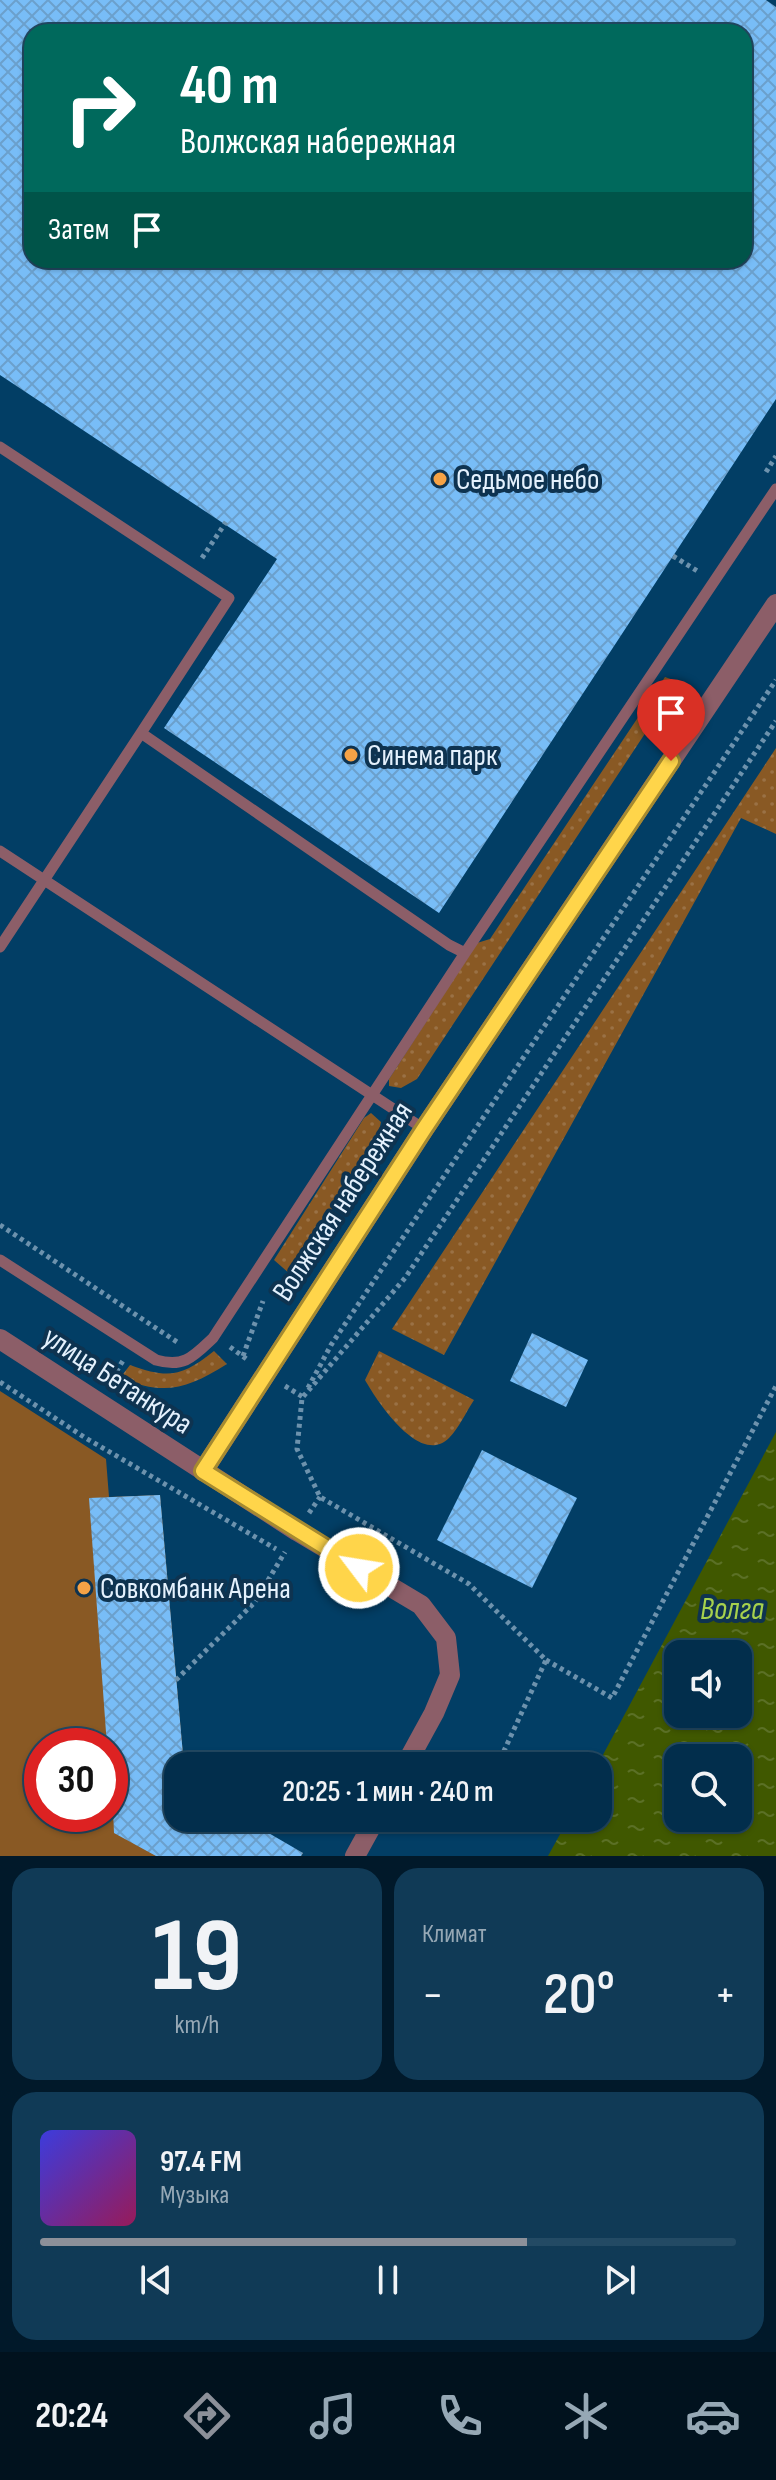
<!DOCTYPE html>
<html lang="ru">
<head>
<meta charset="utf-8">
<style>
  body { margin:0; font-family:"Sofia Sans Condensed",sans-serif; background:#103a56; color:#f1f3f6; height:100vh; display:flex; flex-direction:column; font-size:30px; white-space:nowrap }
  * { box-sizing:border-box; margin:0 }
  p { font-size:26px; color:#96a8b5 }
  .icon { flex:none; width:44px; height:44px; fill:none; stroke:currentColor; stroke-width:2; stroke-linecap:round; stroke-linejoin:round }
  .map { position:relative; height:1856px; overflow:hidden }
  .details { display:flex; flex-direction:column; gap:12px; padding:12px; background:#01192a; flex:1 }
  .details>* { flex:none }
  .guide { position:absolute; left:24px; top:24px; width:728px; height:244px; border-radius:24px; box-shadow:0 2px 6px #0004,0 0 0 2px #234a64; background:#00695c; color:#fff; overflow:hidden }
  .buttons { position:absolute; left:664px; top:1640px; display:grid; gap:16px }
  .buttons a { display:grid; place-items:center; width:88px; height:88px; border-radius:16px; background:#022e4c; box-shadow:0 2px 6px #0004,0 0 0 2px #234a64; font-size:40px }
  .speed { position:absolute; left:24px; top:1728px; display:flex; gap:16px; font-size:40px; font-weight:700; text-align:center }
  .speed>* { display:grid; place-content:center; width:104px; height:104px; border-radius:50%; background:#022e4c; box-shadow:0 2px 6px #0004,0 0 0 2px #234a64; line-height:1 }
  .speed .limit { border:12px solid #d22; background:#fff; color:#111 }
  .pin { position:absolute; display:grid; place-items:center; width:68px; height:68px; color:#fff; margin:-82px -34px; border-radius:50% 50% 50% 0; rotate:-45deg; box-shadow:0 0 8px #0007 }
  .pin .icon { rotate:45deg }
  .me { position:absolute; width:88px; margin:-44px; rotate:301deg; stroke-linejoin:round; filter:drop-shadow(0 0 6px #0008) }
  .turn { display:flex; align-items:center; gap:28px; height:168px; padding:0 24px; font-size:36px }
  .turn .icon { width:104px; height:104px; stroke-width:2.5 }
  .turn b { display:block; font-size:56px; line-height:68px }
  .then { display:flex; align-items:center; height:76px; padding:0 24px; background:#0003; gap:16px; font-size:30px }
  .big { font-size:60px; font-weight:600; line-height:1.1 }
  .details .tile { flex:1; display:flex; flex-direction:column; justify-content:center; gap:12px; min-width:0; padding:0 28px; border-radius:24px; background:#103a56 }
  .details .dial { align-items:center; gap:0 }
  .dial b { font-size:104px; line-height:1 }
  .song { display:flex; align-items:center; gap:24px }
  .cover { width:96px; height:96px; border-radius:12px; background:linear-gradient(135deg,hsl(240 70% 55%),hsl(330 70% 35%)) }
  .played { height:8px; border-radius:4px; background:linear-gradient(90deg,#8c9099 70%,#234a64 70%) }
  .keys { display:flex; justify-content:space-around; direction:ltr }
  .heat { display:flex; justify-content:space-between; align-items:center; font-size:44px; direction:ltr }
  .details .tiles { flex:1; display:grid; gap:12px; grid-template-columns:1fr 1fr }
  .tile:last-child { grid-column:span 2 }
  .trip { position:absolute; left:164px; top:1752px; width:448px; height:80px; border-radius:24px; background:#022e4c; box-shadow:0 2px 6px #0004,0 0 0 2px #234a64; font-weight:600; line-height:80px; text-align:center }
  .tabs { display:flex; height:128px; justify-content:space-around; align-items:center; background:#01121e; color:#96a8b5 }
  .tabs .icon { width:56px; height:56px }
  .tabs .active { color:#8c9099 }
  .tabs b { font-size:36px; color:#f1f3f6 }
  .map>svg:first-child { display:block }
  .grass { fill:url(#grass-dots) }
  .green { fill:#895924; fill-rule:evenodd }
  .water { fill:url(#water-ripples); fill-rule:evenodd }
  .building { fill:url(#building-cross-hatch); fill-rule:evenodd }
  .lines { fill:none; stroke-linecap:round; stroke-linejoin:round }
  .path { stroke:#6d92ad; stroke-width:5; stroke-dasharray:4 4; stroke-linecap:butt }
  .service { stroke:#8c5e68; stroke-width:11 }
  .minor { stroke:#8c5e68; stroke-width:20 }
  .route-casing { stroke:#a68a30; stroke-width:20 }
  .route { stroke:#ffd54a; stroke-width:14 }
  .poi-dot { fill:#f5a246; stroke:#0e3350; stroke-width:3 }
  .labels { text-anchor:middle; stroke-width:8; stroke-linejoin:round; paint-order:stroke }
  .poi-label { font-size:30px; fill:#e4f1fd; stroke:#0e3350; text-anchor:start }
  .street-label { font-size:30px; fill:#e4f1fd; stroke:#0e3350 }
  .water-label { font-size:32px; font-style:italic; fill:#a6d14d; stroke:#0e3350 }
</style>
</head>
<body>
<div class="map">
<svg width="776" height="1856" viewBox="0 0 776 1856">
  <defs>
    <pattern id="grass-dots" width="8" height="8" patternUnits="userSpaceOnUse" patternTransform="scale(2)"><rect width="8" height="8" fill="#895924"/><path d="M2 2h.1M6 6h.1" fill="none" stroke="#9a7145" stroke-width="1.8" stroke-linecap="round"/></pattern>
    <pattern id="water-ripples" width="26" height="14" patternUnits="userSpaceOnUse" patternTransform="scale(2)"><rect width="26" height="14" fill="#405800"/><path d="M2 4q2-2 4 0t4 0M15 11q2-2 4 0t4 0" fill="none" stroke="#5b7026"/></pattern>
    <pattern id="building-cross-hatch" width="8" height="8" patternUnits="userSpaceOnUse" patternTransform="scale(2)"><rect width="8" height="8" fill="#78bdf7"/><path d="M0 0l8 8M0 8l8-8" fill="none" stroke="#6ba0cc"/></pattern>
  </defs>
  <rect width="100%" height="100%" fill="#023e65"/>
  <path class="grass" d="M665 677 679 682 417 1079 401 1088 389 1086V1079L477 943 490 939Z
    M776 748V834L741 818 444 1355 392 1329Z
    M371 1113 381 1122 377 1141 290 1274 274 1260 364 1118Z
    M214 1351 227 1364C187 1389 165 1396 120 1378L130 1365C169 1379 181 1377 214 1351Z
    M379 1351 474 1400C466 1412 459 1428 449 1438 420 1467 377 1401 365 1380Z"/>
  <path class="green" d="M0 1391 106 1459 109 1497 160 1495 184 1766H178V1818L303 1853 301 1856H0ZM42 1746H110V1814H42Z"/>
  <path class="water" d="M776 1432V1856H548L569 1818H598L597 1766ZM678 1654H738V1714H678ZM678 1758H738V1818H678Z"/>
  <path class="building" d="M0 0H766L776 7V399L439 913 164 728 277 559 0 375ZM32 32H744V260H32Z
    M532 1333 588 1360 566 1407 510 1381Z
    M482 1450 577 1498 532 1588 437 1540Z
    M160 1495 184 1766H178V1818H243L303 1853 301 1856H156L114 1833 110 1746H107L89 1498Z"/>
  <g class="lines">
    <path class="path" d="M766 472 776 456
      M673 556 699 572
      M202 558 226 522
      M0 1225 177 1342 179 1340
      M230 1347 248 1360
      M243 1356 263 1301
      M0 1382 84 1437 276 1549
      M108 1385 124 1359
      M285 1386 303 1397
      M308 1388 331 1345 776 680
      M309 1513 320 1497
      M546 1660 612 1698 776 1386
      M176 1680 255 1602 285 1552
      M497 1766 546 1660 469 1584 320 1497 297 1449 302 1398 405 1278 776 721"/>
    <path class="service" d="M0 447 229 598 141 733 449 945 465 953
      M0 851 424 1129
      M0 947 141 733
      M0 1260 156 1360C184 1368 193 1357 213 1338L465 953 776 489"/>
    <path class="minor" d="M0 1339 297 1531 421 1605 446 1638 450 1675 434 1713 405 1766
      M203 1471 424 1129 776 604
      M355 1856 376 1818"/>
  </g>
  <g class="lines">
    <defs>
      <path id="route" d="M359 1568 203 1471 424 1129 671 761"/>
    </defs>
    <use href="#route" class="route-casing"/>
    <use href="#route" class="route"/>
  </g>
  <g class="poi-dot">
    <circle cx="440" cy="479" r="8"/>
    <circle cx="351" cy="755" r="8"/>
    <circle cx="84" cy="1588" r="8"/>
  </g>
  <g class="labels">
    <g class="poi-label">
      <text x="456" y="489">Седьмое небо</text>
      <text x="367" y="765">Синема парк</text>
      <text x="100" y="1598">Совкомбанк Арена</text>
    </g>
    <g class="street-label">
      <text transform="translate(342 1201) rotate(-57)" y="10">Волжская набережная</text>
      <text transform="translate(118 1380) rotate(33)" y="10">улица Бетанкура</text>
    </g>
    <g class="water-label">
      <text x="732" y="1619">Волга</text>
    </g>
  </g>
</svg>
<div class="buttons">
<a><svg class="icon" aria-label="sound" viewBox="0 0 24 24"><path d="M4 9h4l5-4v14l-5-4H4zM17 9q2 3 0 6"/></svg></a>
<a><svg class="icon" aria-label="search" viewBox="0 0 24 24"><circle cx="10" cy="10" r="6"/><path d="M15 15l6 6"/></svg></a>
</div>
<div class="speed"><div class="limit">30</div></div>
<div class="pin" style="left:671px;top:761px;background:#d93025"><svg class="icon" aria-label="arrive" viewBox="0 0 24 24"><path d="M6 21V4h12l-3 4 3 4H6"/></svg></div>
<svg class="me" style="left:359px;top:1568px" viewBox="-20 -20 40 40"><circle r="17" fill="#ffd54a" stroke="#fff" stroke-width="3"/><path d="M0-11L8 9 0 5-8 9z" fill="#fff"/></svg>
<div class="trip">20:25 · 1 мин · 240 m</div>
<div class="guide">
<div class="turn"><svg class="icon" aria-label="right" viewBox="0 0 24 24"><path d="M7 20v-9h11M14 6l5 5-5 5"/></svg><div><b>40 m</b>Волжская набережная</div></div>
<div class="then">Затем<svg class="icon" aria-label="arrive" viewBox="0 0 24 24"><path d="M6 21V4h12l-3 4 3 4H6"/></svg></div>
</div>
</div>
<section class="details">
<div class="tiles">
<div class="tile dial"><b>19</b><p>km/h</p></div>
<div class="tile"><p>Климат</p>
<div class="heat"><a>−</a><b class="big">20°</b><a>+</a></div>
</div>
<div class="tile">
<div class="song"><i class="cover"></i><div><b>97.4 FM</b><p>Музыка</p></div></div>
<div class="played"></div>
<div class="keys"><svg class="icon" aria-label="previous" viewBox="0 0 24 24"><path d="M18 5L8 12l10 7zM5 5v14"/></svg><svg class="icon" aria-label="pause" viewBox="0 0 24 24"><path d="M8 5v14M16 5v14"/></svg><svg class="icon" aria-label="next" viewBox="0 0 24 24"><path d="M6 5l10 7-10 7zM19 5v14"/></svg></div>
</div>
</div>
</section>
<nav class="tabs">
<b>20:24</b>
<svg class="icon active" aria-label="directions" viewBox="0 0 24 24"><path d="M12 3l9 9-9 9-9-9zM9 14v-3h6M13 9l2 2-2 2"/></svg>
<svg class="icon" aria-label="music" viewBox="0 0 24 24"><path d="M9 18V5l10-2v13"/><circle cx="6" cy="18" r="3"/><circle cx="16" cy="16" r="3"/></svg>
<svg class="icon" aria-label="phone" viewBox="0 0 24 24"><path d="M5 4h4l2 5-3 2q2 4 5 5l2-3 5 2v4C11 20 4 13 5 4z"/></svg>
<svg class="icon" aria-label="climate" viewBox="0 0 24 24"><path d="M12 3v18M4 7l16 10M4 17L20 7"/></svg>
<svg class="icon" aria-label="car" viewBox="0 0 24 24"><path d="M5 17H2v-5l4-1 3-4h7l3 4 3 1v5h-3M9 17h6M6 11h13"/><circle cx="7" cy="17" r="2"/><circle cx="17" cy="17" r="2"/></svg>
</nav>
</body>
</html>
